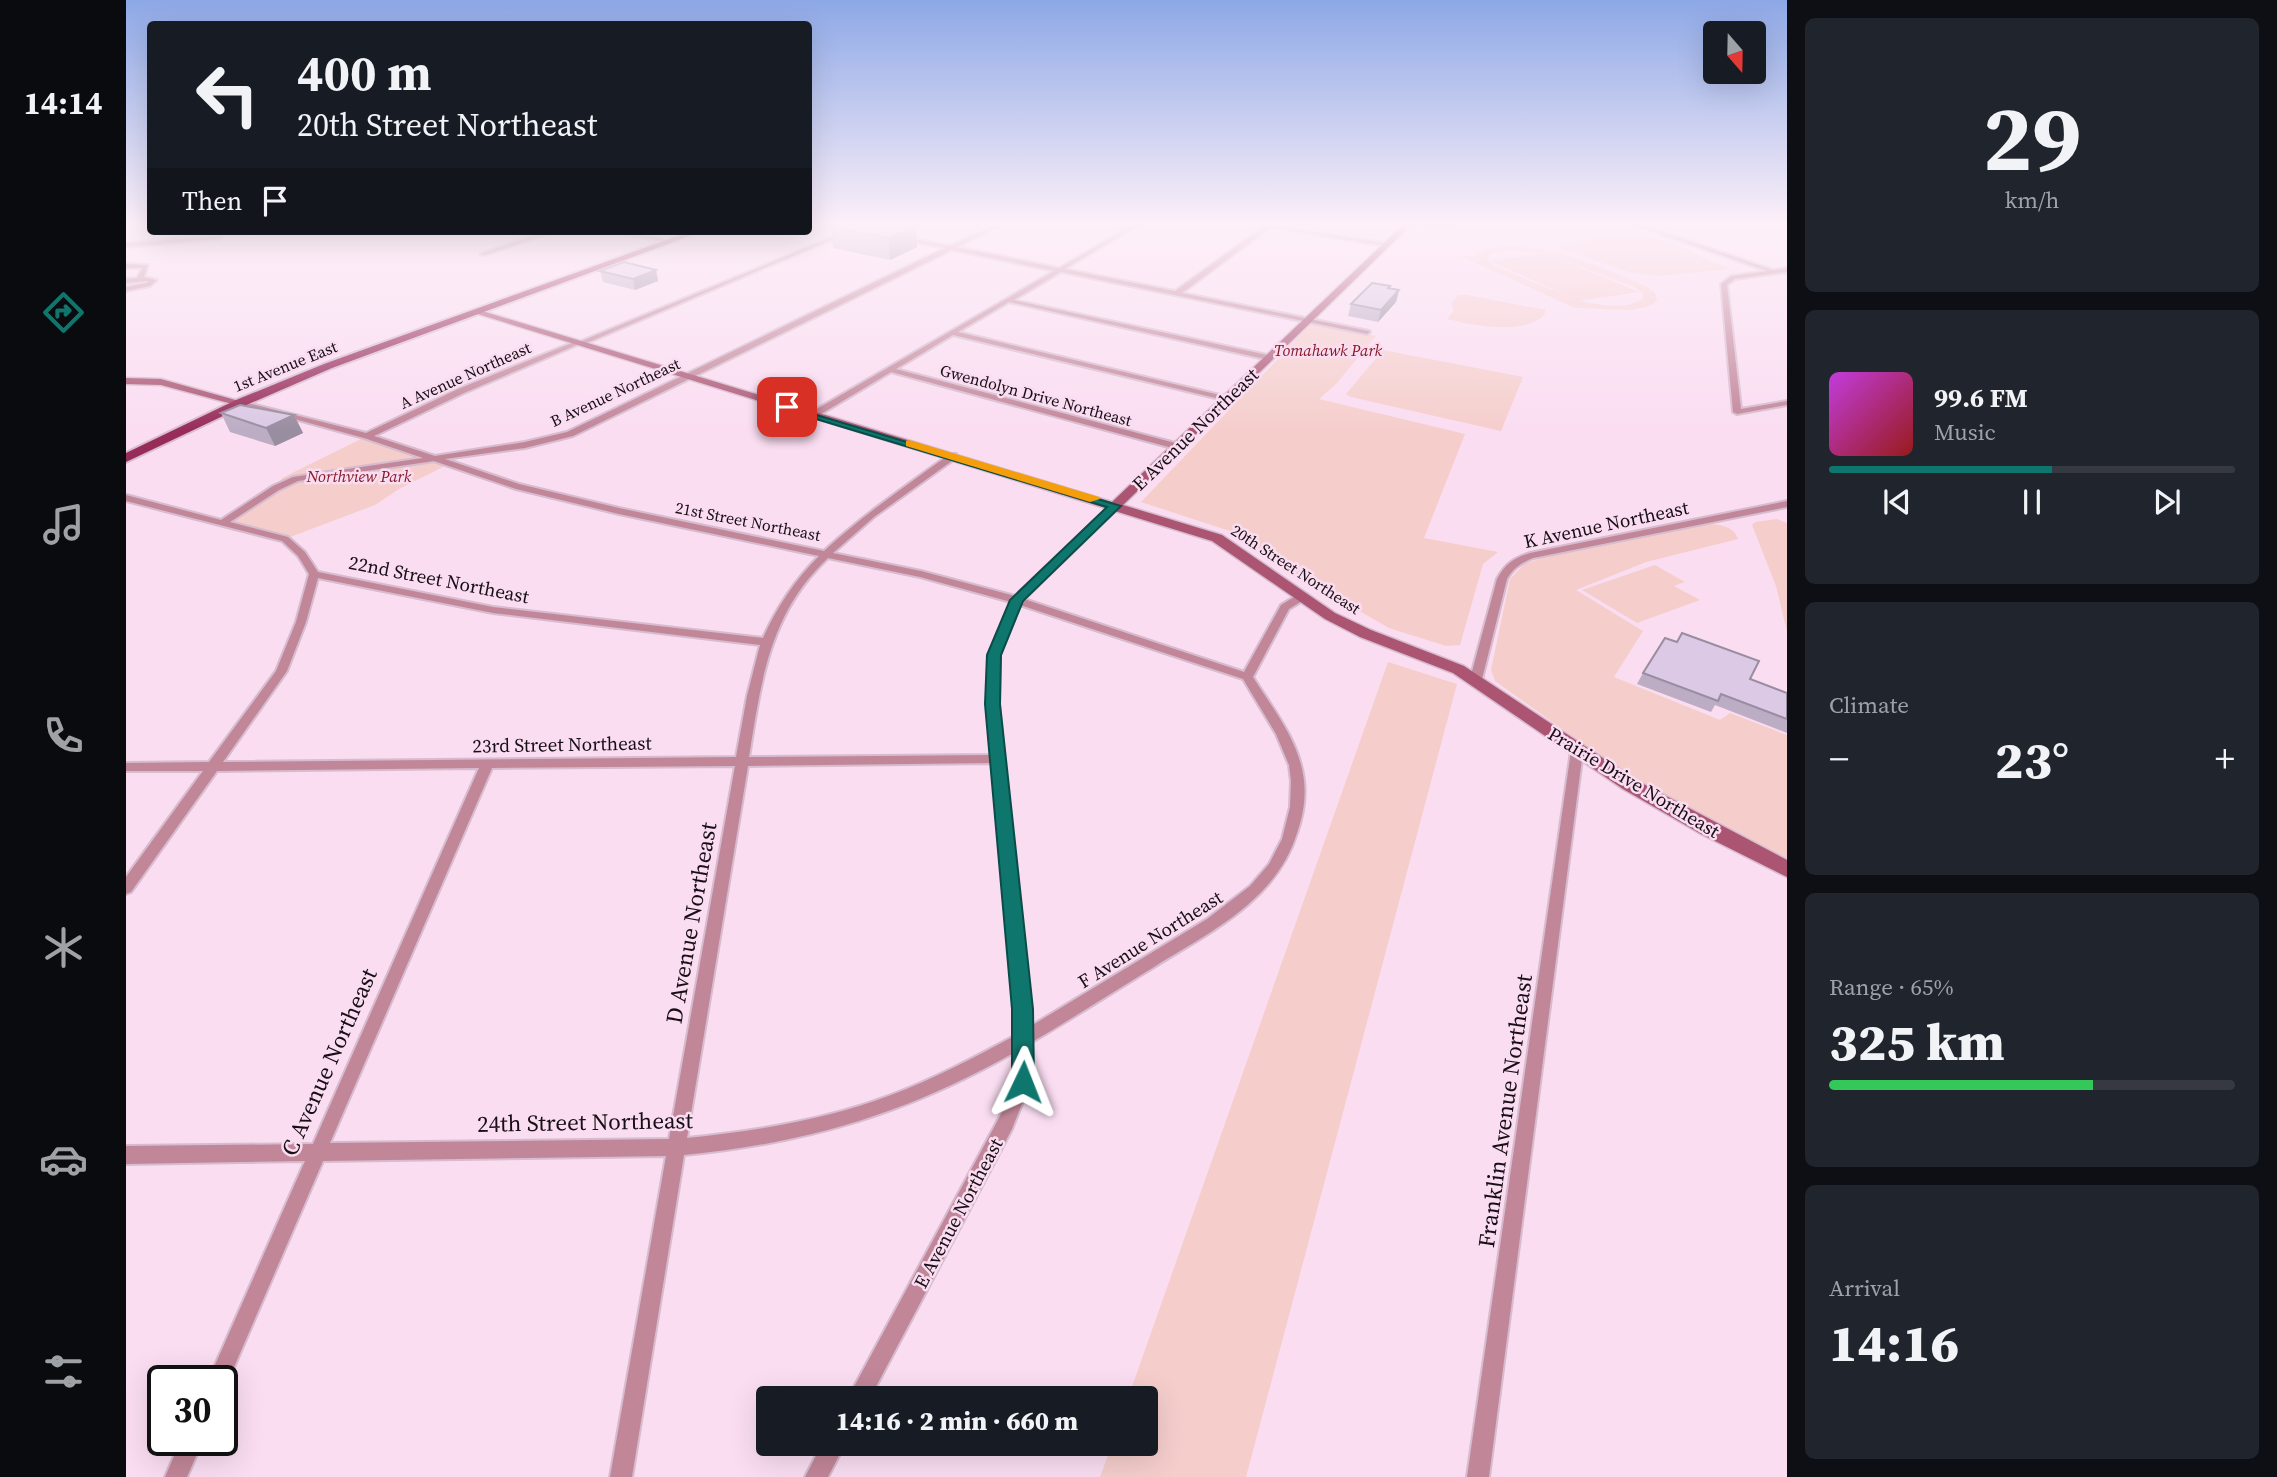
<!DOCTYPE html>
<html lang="en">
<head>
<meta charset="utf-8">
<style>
  body { margin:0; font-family:"Source Serif 4",serif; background:#20242c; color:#f1f3f6; height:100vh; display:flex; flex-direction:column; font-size:26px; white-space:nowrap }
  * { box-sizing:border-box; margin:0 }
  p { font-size:23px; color:#9ea1a6 }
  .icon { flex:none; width:38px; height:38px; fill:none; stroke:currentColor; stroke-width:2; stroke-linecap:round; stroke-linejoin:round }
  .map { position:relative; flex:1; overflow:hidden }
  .details { display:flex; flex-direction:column; gap:18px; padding:18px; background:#0d0f14; width:490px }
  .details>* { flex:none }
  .guide { position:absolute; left:21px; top:21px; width:665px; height:214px; border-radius:7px; box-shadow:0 7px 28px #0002; background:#171b24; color:#f1f3f6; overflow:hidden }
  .needle { width:46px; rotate:160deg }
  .fabs { position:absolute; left:1577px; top:21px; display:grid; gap:14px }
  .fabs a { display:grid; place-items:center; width:63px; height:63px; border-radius:7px; background:#171b24; box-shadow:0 7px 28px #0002; font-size:35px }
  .speed { position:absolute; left:21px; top:1365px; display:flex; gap:14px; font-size:35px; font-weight:700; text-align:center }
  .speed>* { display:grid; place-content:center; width:91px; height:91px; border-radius:50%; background:#171b24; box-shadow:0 7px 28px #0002; line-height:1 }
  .speed .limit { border:4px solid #111; border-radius:10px; background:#fff; color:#111 }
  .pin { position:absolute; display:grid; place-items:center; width:60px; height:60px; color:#fff; margin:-30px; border-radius:14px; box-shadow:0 4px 10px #0006 }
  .me { position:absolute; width:77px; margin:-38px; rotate:2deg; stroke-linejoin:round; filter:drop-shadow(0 0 5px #0008) }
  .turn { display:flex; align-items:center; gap:24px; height:147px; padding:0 35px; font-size:32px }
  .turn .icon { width:91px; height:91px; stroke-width:2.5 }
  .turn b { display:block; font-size:49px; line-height:60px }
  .then { display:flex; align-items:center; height:66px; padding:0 35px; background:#0003; gap:14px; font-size:26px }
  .big { font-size:52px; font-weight:800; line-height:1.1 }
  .details .card { flex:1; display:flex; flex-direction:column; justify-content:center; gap:10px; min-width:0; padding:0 24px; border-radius:10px; background:#20242c }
  .details .dial { align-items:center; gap:0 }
  .dial b { font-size:91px; line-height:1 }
  .song { display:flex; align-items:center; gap:21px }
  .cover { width:84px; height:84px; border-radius:10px; background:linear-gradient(135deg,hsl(290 70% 55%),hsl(0 70% 35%)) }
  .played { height:7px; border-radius:4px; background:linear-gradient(90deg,#0f766e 55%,#363941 55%) }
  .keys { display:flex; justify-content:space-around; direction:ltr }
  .heat { display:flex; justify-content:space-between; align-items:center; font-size:38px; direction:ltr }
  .charge { height:10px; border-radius:5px; background:linear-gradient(90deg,#34c759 65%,#363941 0) }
  .trip { position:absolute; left:630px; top:1386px; width:402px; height:70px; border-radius:7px; background:#171b24; box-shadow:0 7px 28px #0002; font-weight:800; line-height:70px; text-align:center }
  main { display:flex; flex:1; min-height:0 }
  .tabs { display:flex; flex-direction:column; width:126px; justify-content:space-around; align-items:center; background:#090b0e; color:#9ea1a6 }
  .tabs .icon { width:49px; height:49px }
  .tabs .current { color:#0f766e }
  .tabs b { font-size:32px; color:#f1f3f6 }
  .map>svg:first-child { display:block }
  .green { fill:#f5cecc; fill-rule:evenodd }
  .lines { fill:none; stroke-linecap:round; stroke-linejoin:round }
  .street-casing { stroke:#d6bcce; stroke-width:4 }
  .secondary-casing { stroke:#d6bcce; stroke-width:3 }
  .primary-casing { stroke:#d6bcce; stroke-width:4 }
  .street { fill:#c28699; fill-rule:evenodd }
  .secondary { fill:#ab5573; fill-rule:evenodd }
  .primary { fill:#972c59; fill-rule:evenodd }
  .wall { fill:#bcadc5 }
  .shaded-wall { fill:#998da0 }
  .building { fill:#dbc9e5; stroke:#998da0; stroke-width:2 }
  .route { fill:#0f766e; stroke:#0a4d48; stroke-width:2 }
  .slow { fill:#f59e0b }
  .labels { text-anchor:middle; stroke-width:5; stroke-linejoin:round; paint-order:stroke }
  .far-park-label { font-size:16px; font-style:italic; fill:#871a26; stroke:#faddf1 }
  .far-street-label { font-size:16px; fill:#180f16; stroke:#faddf1 }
  .street-label { font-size:19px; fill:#180f16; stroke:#faddf1 }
  .near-street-label { font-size:23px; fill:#180f16; stroke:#faddf1 }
</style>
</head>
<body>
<main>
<nav class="tabs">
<b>14:14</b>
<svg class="icon current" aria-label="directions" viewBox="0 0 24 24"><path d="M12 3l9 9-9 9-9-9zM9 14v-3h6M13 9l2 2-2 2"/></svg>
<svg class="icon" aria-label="music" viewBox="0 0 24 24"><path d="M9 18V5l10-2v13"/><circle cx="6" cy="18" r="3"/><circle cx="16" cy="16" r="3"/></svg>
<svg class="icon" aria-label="phone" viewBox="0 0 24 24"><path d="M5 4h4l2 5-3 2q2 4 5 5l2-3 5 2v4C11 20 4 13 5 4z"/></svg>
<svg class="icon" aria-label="climate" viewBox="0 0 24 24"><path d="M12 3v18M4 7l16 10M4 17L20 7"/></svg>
<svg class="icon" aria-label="car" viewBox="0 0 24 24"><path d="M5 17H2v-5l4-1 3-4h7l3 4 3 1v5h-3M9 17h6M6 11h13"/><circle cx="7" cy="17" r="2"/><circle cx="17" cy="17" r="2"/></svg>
<svg class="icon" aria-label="filters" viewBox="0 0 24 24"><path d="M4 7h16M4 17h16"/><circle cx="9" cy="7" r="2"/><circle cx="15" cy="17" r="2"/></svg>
</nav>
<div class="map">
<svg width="1661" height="1477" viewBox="0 0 1661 1477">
  <rect width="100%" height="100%" fill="#faddf1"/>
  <path class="green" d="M1504 232C1540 236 1571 257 1605 269L1533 276 1503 272 1429 247Z
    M1381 246C1430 247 1475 266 1519 286L1529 293 1531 301 1523 306 1505 310 1449 308 1334 256H1349L1360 249ZM1379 250 1419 253 1364 261 1451 300 1371 267 1362 261 1364 254ZM1424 255 1508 287 1516 293 1517 298C1502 311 1473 305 1454 301L1513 292Z
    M1332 295H1341L1419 310V313C1404 336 1344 325 1321 319L1328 310 1325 304Z
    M1187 322 1250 336 1210 384 1193 399 1339 434 1298 538 1372 552 1357 564 1334 645 1320 646 1263 628 1167 573 1110 533 1015 502Z
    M1257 350 1397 377 1375 431 1225 397 1220 394Z
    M241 436 323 464 273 489 249 505 159 539 99 521 150 488 156 478Z
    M1651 519 1661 523V632L1650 586 1626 525 1629 522Z
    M1584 524C1597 525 1608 527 1612 539L1520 562 1450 590 1517 631 1488 677 1594 720 1604 713 1661 735V858L1583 821 1481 761 1369 681 1365 670 1384 579 1398 564 1419 557Z
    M1529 565 1559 582 1548 586 1574 600 1511 623 1456 590Z
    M1262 662 1331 684 1120 1477H974L986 1444H1020V1398H1002Z"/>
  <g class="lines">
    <defs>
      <path id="street" d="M869 225H875L831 247 933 268 1007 225H1012L939 269 1049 291 1140 225 1263 244 1260 246 1145 227 1056 293 1243 331 1244 332 1241 334 935 272 888 300 1146 356 1147 358 1143 360 883 302 832 332 1102 397V401L827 335 770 369 1053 444 1054 446 1050 449 765 372 690 417H684V413L928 271 826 250 447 436 399 448 319 459 393 484 493 508 698 551C737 515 781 485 824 454H830V458L748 517 707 553 795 571 889 596 986 504H992V508L898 599 1118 672 1155 605 1173 594H1181V598L1163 609 1127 677C1147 709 1174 742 1178 781 1180 798 1177 816 1171 833 1150 901 1084 932 1028 967 987 992 947 1018 906 1042L905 1081 886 1129 744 1398H722L873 1118 889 1081V1052C782 1113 682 1143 558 1155L506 1477H484L540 1156 197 1161 99 1388 96 1390V1381H82L179 1161 0 1164V1146L187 1144 353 768 91 771 5 892 0 894V877L77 771H0V763L83 762 150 671 170 622 183 574 172 556 156 541 0 501V495L95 520 147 486 167 477 297 458 238 438 110 403 114 401 240 433 332 389 448 342H453L721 231V233L456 345H451L338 393 248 436 309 456 399 442 441 432 819 248 774 239V237L824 246ZM308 461 390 489 493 514 693 556C669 580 651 607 637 638L367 607 192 572 179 552 162 537 104 522 153 490 172 481ZM702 558 794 577 885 602 862 655 861 704 865 755 623 757C635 682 643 613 702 558ZM192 578 367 613 634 645 621 696 610 757 97 762 161 671 180 622ZM894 605 1117 679 1150 734 1163 765 1165 781 1164 807 1156 839 1143 864 1124 886 1081 919 905 1026 873 704 874 655ZM866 763 890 1035C849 1057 808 1079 765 1095 699 1120 630 1131 561 1138L622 766ZM609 766 543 1139 204 1143 366 768Z
        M1509 225H1516L1647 270 1661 268V272L1609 279 1601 285 1615 409 1661 401V405L1611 414 1607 412 1595 284 1605 276 1641 271Z
        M421 231H430L359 255 354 254Z
        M485 231H497L546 241 543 243Z
        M96 236 94 239 0 247V243Z
        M0 264 22 265 18 277 31 280 24 286 0 291V287L20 283 23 281 0 283V279L11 278 16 268H0Z
        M1661 501V507L1407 558C1395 563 1387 568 1381 579L1356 679 1350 683 1344 679 1371 579C1379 564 1388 558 1404 553Z
        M1451 747 1457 751 1363 1477H1341L1445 751Z
        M55 1440H77L61 1477H39Z
        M696 1444H719L702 1477H679Z"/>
      <path id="secondary" d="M1277 225H1285L997 505 1096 535 1209 613 1245 630 1338 666 1510 780 1661 860V877L1575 834 1497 789 1327 673 1234 637 1199 619 1086 541 345 312 353 310 986 502Z
        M0 378 35 379 120 403 114 406 35 385 0 384Z"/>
      <path id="primary" d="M565 231H577L206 368 118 406 0 462V453L110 400 198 364Z"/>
    </defs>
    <use href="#street" class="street-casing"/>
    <use href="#secondary" class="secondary-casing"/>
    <use href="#primary" class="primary-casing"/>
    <use href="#street" class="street"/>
    <use href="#secondary" class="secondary"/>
    <use href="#primary" class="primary"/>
  </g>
  <path class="wall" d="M1294 225H1326L1321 230 1294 226Z
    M790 226 791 247 764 260 707 248 705 227Z
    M530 270 532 281 509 290 477 282 474 271Z
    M1263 288 1273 290 1270 302 1252 322 1222 316 1225 304Z
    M95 413 168 415 177 433 149 446 104 432Z
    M1517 673 1624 679 1661 693V733L1589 705 1585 712 1511 684Z"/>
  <path class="shaded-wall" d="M790 226 791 247 764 260 763 238Z
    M530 270 532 281 509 290 507 279Z
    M1273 290 1270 302 1252 322 1255 310Z
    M168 415 177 433 149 446 140 428Z"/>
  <path class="building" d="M710 225H783L790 226 763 238 705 227Z
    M498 262 530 270 507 279 474 271Z
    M1246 283 1264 286 1262 288 1273 290 1255 310 1225 304Z
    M114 405 168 415 140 428 95 413Z
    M1556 633 1633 661 1624 679 1661 693V719L1595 694 1592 701 1517 673 1539 638 1551 642Z"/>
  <linearGradient id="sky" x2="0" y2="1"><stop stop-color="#8da8e6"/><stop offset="0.52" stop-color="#fdf0f9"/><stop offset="1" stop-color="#fdf0f9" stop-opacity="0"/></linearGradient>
  <rect width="1661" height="431" fill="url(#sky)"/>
  <path class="route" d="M657 405 995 506 897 601 875 655 874 704 907 1009 908 1082 905 1089 897 1092 889 1089 886 1082V1009L859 704 861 655 884 600 981 507 657 409Z"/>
  <path class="slow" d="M783 440 973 497 974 499 964 502 780 446V441Z"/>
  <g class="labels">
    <g class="far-park-label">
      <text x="1202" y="356">Tomahawk Park</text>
      <text x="233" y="482">Northview Park</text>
    </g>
    <g class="far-street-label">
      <text transform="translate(159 366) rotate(-22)" y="6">1st Avenue East</text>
      <text transform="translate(339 375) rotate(-24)" y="6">A Avenue Northeast</text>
      <text transform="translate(489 392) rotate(-25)" y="6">B Avenue Northeast</text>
      <text transform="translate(910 395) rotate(15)" y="6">Gwendolyn Drive Northeast</text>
      <text transform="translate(622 521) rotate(11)" y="6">21st Street Northeast</text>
      <text transform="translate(1170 569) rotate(33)" y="6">20th Street Northeast</text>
    </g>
    <g class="street-label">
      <text transform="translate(1069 429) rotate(-44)" y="7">E Avenue Northeast</text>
      <text transform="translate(1480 524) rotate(-12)" y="7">K Avenue Northeast</text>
      <text transform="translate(313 579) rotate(11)" y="7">22nd Street Northeast</text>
      <text transform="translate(436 744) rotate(-1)" y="7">23rd Street Northeast</text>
      <text transform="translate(1508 782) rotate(31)" y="7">Prairie Drive Northeast</text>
      <text transform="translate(1024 939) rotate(-32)" y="7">F Avenue Northeast</text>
      <text transform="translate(832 1213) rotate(-62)" y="7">E Avenue Northeast</text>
    </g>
    <g class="near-street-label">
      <text transform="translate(565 923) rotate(-80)" y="8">D Avenue Northeast</text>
      <text transform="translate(203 1062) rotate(-66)" y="8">C Avenue Northeast</text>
      <text transform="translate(1379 1111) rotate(-82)" y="8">Franklin Avenue Northeast</text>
      <text transform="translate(459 1122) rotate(-1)" y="8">24th Street Northeast</text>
    </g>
  </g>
</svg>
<div class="fabs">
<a><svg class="needle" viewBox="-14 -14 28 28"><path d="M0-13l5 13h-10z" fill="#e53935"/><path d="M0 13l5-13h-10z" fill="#9ea1a6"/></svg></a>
</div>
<div class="speed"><div class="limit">30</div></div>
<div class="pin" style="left:661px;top:407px;background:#d93025"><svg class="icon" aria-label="arrive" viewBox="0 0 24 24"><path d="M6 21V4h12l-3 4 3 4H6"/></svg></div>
<svg class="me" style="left:897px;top:1082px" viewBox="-20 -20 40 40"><path d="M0-17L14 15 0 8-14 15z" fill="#0f766e" stroke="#fff" stroke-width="4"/></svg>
<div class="trip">14:16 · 2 min · 660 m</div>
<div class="guide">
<div class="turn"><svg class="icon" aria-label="left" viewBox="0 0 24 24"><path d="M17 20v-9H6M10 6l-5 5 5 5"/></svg><div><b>400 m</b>20th Street Northeast</div></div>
<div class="then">Then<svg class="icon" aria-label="arrive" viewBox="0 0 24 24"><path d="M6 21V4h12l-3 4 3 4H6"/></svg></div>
</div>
</div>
<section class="details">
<div class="card dial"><b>29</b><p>km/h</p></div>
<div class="card">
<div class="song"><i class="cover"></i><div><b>99.6 FM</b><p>Music</p></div></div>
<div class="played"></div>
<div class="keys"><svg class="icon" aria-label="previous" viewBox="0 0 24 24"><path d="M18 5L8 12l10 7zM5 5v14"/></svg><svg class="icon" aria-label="pause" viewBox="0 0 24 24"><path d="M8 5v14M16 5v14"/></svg><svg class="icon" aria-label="next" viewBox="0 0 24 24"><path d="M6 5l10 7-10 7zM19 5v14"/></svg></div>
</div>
<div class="card"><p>Climate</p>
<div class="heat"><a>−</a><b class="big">23°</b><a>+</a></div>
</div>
<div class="card"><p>Range · 65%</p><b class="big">325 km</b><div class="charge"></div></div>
<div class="card"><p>Arrival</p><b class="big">14:16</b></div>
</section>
</main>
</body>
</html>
